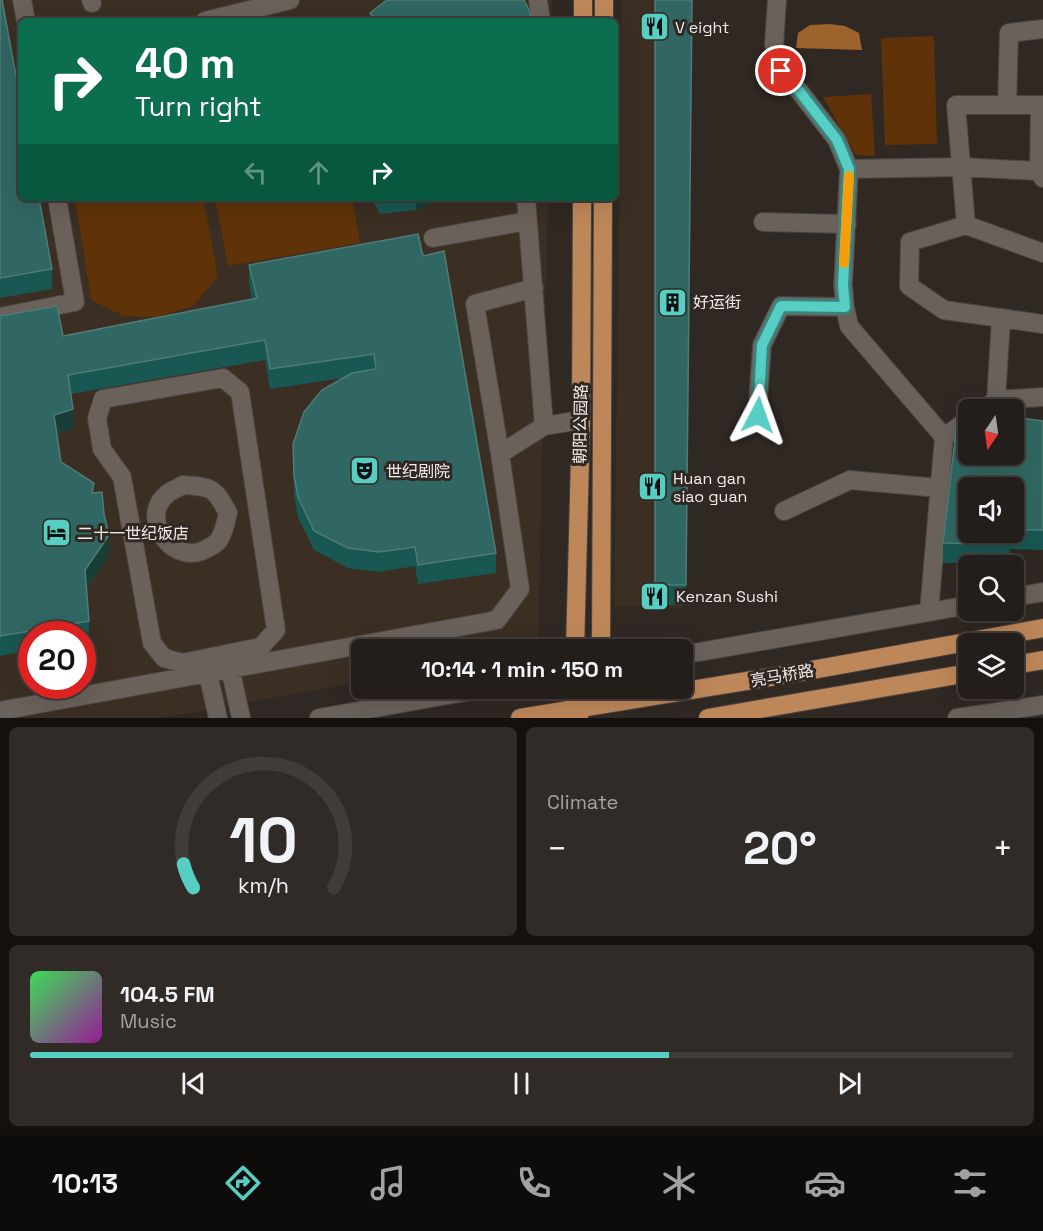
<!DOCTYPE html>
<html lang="en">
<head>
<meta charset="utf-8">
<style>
  body { margin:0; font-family:"Space Grotesk","Noto Sans SC",sans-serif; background:#302b27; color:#f1f3f6; height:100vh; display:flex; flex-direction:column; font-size:22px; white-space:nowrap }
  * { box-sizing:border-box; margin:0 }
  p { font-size:20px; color:#a3a2a2 }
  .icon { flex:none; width:33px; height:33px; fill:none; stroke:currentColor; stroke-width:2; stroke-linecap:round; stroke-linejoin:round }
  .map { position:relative; height:718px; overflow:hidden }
  .panel { display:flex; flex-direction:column; gap:9px; padding:9px; background:#14100e; flex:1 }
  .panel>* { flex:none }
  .guide { position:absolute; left:18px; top:18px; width:600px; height:183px; border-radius:9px; box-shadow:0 6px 24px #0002,0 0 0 2px #413c39; background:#0b6e4f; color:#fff; overflow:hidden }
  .needle { width:39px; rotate:193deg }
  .controls { position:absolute; left:958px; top:399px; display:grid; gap:12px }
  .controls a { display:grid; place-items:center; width:66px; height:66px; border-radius:9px; background:#241e1a; box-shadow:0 6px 24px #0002,0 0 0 2px #413c39; font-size:30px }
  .speed { position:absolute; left:18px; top:621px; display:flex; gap:12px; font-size:30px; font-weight:700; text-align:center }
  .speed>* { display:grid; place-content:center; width:78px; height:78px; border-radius:50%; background:#241e1a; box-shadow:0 6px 24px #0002,0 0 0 2px #413c39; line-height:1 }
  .speed .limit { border:9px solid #d22; background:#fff; color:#111 }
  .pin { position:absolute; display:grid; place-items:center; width:51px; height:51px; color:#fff; margin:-26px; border:3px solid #fff; border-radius:50%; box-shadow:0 2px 6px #0007 }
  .me { position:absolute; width:66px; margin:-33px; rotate:4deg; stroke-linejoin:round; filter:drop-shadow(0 0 4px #0008) }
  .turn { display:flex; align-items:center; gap:21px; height:126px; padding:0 18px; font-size:27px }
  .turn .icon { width:78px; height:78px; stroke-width:2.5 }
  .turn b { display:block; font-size:42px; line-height:51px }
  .lanes { display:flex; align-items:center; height:57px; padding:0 18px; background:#0003; justify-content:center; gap:30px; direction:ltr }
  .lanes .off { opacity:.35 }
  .big { font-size:45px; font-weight:800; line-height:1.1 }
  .panel .card { flex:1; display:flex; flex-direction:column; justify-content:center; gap:9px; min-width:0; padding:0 21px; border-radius:9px; background:#302b27 }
  .panel .dial { align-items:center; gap:0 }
  .dial svg { height:156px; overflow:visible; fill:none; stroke:#413c39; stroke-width:7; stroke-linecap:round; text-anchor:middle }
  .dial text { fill:#f1f3f6; stroke:none }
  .song { display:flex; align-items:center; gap:18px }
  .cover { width:72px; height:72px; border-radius:9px; background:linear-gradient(135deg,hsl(130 70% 55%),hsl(300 70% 35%)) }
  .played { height:6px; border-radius:3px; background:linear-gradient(90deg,#56cec3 65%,#413c39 65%) }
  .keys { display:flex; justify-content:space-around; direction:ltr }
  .heat { display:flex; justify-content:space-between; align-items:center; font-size:33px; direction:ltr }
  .panel .tiles { flex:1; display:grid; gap:9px; grid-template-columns:1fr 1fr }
  .card:last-child { grid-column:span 2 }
  .trip { position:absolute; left:351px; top:639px; width:342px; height:60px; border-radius:9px; background:#241e1a; box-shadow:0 6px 24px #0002,0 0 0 2px #413c39; font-weight:800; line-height:60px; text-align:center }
  .tabs { display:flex; height:96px; justify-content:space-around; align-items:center; background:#0e0c0a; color:#a3a2a2 }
  .tabs .icon { width:42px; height:42px }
  .tabs .selected { color:#56cec3 }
  .tabs b { font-size:27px; color:#f1f3f6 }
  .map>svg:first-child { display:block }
  .built { fill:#3b2e23; fill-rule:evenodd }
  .green { fill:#5f3307 }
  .water { fill:#9e622d }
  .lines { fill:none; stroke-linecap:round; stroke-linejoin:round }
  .minor-casing { stroke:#4b4540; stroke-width:20 }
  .major-casing { stroke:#4b4540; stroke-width:20 }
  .minor { stroke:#6b615b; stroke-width:18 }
  .major { stroke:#be8759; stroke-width:18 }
  .wall { fill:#195752; fill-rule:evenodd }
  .shaded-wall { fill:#193e38 }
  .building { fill:#306762; stroke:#4f7c77; stroke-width:1.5 }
  .route-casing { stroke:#38867f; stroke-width:15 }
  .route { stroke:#56cec3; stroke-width:10 }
  .slow { stroke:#f59e0b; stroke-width:10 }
  .labels { text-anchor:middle; stroke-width:6; stroke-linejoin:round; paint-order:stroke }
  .poi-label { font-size:16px; fill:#f1ece8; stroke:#302822; text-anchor:start }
  .street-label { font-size:16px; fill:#f1ece8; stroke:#302822 }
</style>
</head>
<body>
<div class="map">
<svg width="1043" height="718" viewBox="0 0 1043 718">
  <rect width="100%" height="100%" fill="#302822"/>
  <path class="built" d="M0 0H552V21H21V198H548L538 649 362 650 361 682 161 718H0ZM32 634H82V686H32Z
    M622 0H690L683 609 614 606Z"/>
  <path class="green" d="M934 36 937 144 885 145 881 38Z
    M871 94 875 156 856 155 823 97Z
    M75 198H203L218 276 193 306 157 317 124 316 91 300Z
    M215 198H352L360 243 228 266Z"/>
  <path class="water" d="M830 24 845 26 859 33 862 50 796 48 798 33 810 25Z"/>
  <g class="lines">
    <defs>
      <path id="minor" d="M22 0 26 21
        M91 0 92 3
        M538 0 541 21
        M777 0 774 44 781 71 800 92 837 140 849 169 843 285 845 307 849 326 944 437
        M205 21 290 0
        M1007 105 1009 33 1043 29
        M1040 105 1039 171 1043 178
        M1043 105H956L966 225 1043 253
        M849 169 961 167 1039 171
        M763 222 847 224
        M966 225 910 242 909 286 944 310 1043 324
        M433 238 527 221
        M0 317 75 302 57 198
        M223 378 240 392 276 630 261 647 182 663 164 658 152 643 122 477 102 449 97 418 103 399Z
        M996 400 1001 319
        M983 410 996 400 1043 397
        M757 415 762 345 781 306 845 307
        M544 426 581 420
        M500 454 544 426 526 198
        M183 485C212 487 214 487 228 513 226 522 224 532 219 540 216 544 212 546 208 548 175 569 137 519 167 494 171 491 178 488 183 485Z
        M784 511 850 480 939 488
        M1014 597 1043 592
        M929 612 944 437 969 419
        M682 655 969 605
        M237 661 230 668 241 718
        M200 666 208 674 218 718
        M0 711 497 620 520 589 500 454 475 304 534 288
        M319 718 487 688
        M957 718 1043 705"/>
      <path id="major" d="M583 21V0
        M604 21V0
        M575 650 581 420 582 198
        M601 650 603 198
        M1014 665 1043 660
        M574 688V710L579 718
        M520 718 801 672 1043 628
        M708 718 969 673"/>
    </defs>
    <use href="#minor" class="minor-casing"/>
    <use href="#major" class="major-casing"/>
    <use href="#minor" class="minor"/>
    <use href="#major" class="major"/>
  </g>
  <path class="wall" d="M0 0 52 269V289L0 298Z
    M655 0H692L686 605H655Z
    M370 13 531 21H370Z
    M371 198H447L416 210 380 214Z
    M418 234 496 553V573L418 584 415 566 379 572 348 568 314 550 298 517 294 496 293 444 343 378 270 389 265 360 71 394 73 429 57 434 61 462 94 492 104 514 109 555 87 588 89 621V641L82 642V634H32V650L0 656V316L63 336 252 299 249 285V265Z
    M1043 421V550L1010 549 1009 556 983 557 982 563H943V543L1021 427ZM1014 488V532H969Z"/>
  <path class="shaded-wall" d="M416 198H447L416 210Z
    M73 409V429L54 435V415Z
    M109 535V555L85 590V570Z"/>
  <path class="building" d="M0 0H2L21 102V198H39L52 269 0 278Z
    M387 0H524L530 12 531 21H373L375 19 370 13Z
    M655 0H692L686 585H655Z
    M418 234 423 256 444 251 496 553 418 565 415 547 379 552 348 548 314 531 298 497 294 476 293 444 304 412 322 390 352 373 376 369 374 354 270 369 265 340 68 375 73 409 54 415 61 462 94 483 92 493 102 492 104 514 109 535 85 570 89 621 0 636V316L57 306 63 336 257 298 249 265Z
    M1021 418 1043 421V530H1014V488H969V532H1009V537H983L982 544 943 543 957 422 969 423V454H1014V426L1021 427Z"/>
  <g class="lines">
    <defs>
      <path id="route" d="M758 415 762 345 781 306 845 307 843 285 849 169 837 140 800 92 781 71"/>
    </defs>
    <use href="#route" class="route-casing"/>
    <use href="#route" class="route"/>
    <path class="slow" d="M844 263 849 176"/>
  </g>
  <defs>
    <symbol id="restaurant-square" viewBox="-11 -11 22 22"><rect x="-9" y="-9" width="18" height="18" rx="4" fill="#56cec3" stroke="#302822"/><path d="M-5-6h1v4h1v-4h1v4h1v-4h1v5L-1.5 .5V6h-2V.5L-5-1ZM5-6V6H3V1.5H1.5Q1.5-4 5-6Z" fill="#111"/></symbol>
    <symbol id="building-square" viewBox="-11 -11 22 22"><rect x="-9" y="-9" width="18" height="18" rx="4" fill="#56cec3" stroke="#302822"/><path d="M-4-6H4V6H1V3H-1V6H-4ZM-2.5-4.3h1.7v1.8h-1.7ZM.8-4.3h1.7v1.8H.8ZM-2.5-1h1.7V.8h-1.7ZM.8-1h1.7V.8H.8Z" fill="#111"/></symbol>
    <symbol id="theatre-square" viewBox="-11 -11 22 22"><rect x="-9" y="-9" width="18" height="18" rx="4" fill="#56cec3" stroke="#302822"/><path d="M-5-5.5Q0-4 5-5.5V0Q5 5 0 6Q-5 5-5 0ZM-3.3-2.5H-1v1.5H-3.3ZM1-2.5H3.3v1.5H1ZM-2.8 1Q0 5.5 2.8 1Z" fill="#111"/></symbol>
    <symbol id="hotel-square" viewBox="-11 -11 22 22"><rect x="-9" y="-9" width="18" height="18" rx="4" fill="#56cec3" stroke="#302822"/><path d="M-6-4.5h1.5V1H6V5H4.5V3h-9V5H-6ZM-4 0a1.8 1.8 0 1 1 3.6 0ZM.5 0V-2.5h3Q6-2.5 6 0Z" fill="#111"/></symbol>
  </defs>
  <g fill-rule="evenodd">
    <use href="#restaurant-square" x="638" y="10" width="33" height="33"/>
    <use href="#building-square" x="656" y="286" width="33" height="33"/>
    <use href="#theatre-square" x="348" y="454" width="33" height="33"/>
    <use href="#restaurant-square" x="636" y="470" width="33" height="33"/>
    <use href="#hotel-square" x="40" y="516" width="33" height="33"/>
    <use href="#restaurant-square" x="638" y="580" width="33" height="33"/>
  </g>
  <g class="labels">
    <g class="poi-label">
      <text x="675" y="33">V eight</text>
      <text x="693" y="308">好运街</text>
      <text x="386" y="477">世纪剧院</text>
      <text x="673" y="484">Huan gan<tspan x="673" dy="18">siao guan</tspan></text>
      <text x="77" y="539">二十一世纪饭店</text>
      <text x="676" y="602">Kenzan Sushi</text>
    </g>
    <g class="street-label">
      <text transform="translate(580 424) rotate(-89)" y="6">朝阳公园路</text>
      <text transform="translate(782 675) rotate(-10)" y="6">亮马桥路</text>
    </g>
  </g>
</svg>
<div class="controls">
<a><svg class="needle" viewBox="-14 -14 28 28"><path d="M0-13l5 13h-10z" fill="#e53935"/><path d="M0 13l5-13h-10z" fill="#a3a2a2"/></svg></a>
<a><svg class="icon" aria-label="sound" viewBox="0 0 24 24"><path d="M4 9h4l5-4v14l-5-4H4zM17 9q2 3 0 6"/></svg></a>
<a><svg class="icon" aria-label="search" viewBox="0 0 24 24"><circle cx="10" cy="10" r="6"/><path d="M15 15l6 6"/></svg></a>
<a><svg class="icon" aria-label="layers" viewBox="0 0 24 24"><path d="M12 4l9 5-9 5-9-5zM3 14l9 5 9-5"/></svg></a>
</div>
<div class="speed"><div class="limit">20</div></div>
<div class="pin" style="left:781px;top:71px;background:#d93025"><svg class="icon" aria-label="arrive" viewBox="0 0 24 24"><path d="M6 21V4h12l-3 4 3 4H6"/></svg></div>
<svg class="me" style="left:758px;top:415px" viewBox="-20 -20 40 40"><path d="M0-17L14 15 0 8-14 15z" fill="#56cec3" stroke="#fff" stroke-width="4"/></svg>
<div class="trip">10:14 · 1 min · 150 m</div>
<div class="guide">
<div class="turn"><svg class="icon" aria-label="right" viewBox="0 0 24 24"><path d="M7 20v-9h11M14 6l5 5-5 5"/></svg><div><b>40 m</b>Turn right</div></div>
<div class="lanes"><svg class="icon off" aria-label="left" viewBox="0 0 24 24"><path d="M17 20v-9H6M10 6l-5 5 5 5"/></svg><svg class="icon off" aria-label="ahead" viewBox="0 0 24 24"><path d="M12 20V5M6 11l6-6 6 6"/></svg><svg class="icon" aria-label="right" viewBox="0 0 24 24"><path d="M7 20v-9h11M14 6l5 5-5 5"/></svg></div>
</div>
</div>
<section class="panel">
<div class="tiles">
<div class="card dial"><svg viewBox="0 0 100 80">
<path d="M14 69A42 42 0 1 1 86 69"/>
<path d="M14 69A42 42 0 0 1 9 57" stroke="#56cec3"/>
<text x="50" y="56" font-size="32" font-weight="700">10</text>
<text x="50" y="72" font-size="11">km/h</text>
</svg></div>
<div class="card"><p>Climate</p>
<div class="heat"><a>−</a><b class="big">20°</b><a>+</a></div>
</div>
<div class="card">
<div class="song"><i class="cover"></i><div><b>104.5 FM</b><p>Music</p></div></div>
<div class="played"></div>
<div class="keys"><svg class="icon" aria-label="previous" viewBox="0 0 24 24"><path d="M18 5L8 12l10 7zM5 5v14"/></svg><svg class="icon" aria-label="pause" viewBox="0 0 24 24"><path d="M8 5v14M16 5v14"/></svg><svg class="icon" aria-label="next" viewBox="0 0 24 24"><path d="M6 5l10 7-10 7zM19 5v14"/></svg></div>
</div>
</div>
</section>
<nav class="tabs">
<b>10:13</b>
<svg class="icon selected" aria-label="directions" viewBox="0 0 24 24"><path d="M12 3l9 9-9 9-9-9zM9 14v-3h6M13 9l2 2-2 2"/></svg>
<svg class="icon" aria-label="music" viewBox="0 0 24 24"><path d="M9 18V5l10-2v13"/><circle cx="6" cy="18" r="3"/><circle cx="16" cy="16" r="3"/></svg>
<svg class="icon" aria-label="phone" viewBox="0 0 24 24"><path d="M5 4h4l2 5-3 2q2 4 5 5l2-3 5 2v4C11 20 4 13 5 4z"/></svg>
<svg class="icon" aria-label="climate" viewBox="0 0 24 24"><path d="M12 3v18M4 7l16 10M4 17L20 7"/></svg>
<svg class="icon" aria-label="car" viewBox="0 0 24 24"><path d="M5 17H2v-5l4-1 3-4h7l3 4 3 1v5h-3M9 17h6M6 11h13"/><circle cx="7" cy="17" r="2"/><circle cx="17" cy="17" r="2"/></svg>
<svg class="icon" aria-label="filters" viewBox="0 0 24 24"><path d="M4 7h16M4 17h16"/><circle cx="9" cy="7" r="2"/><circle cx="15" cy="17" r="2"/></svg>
</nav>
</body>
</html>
